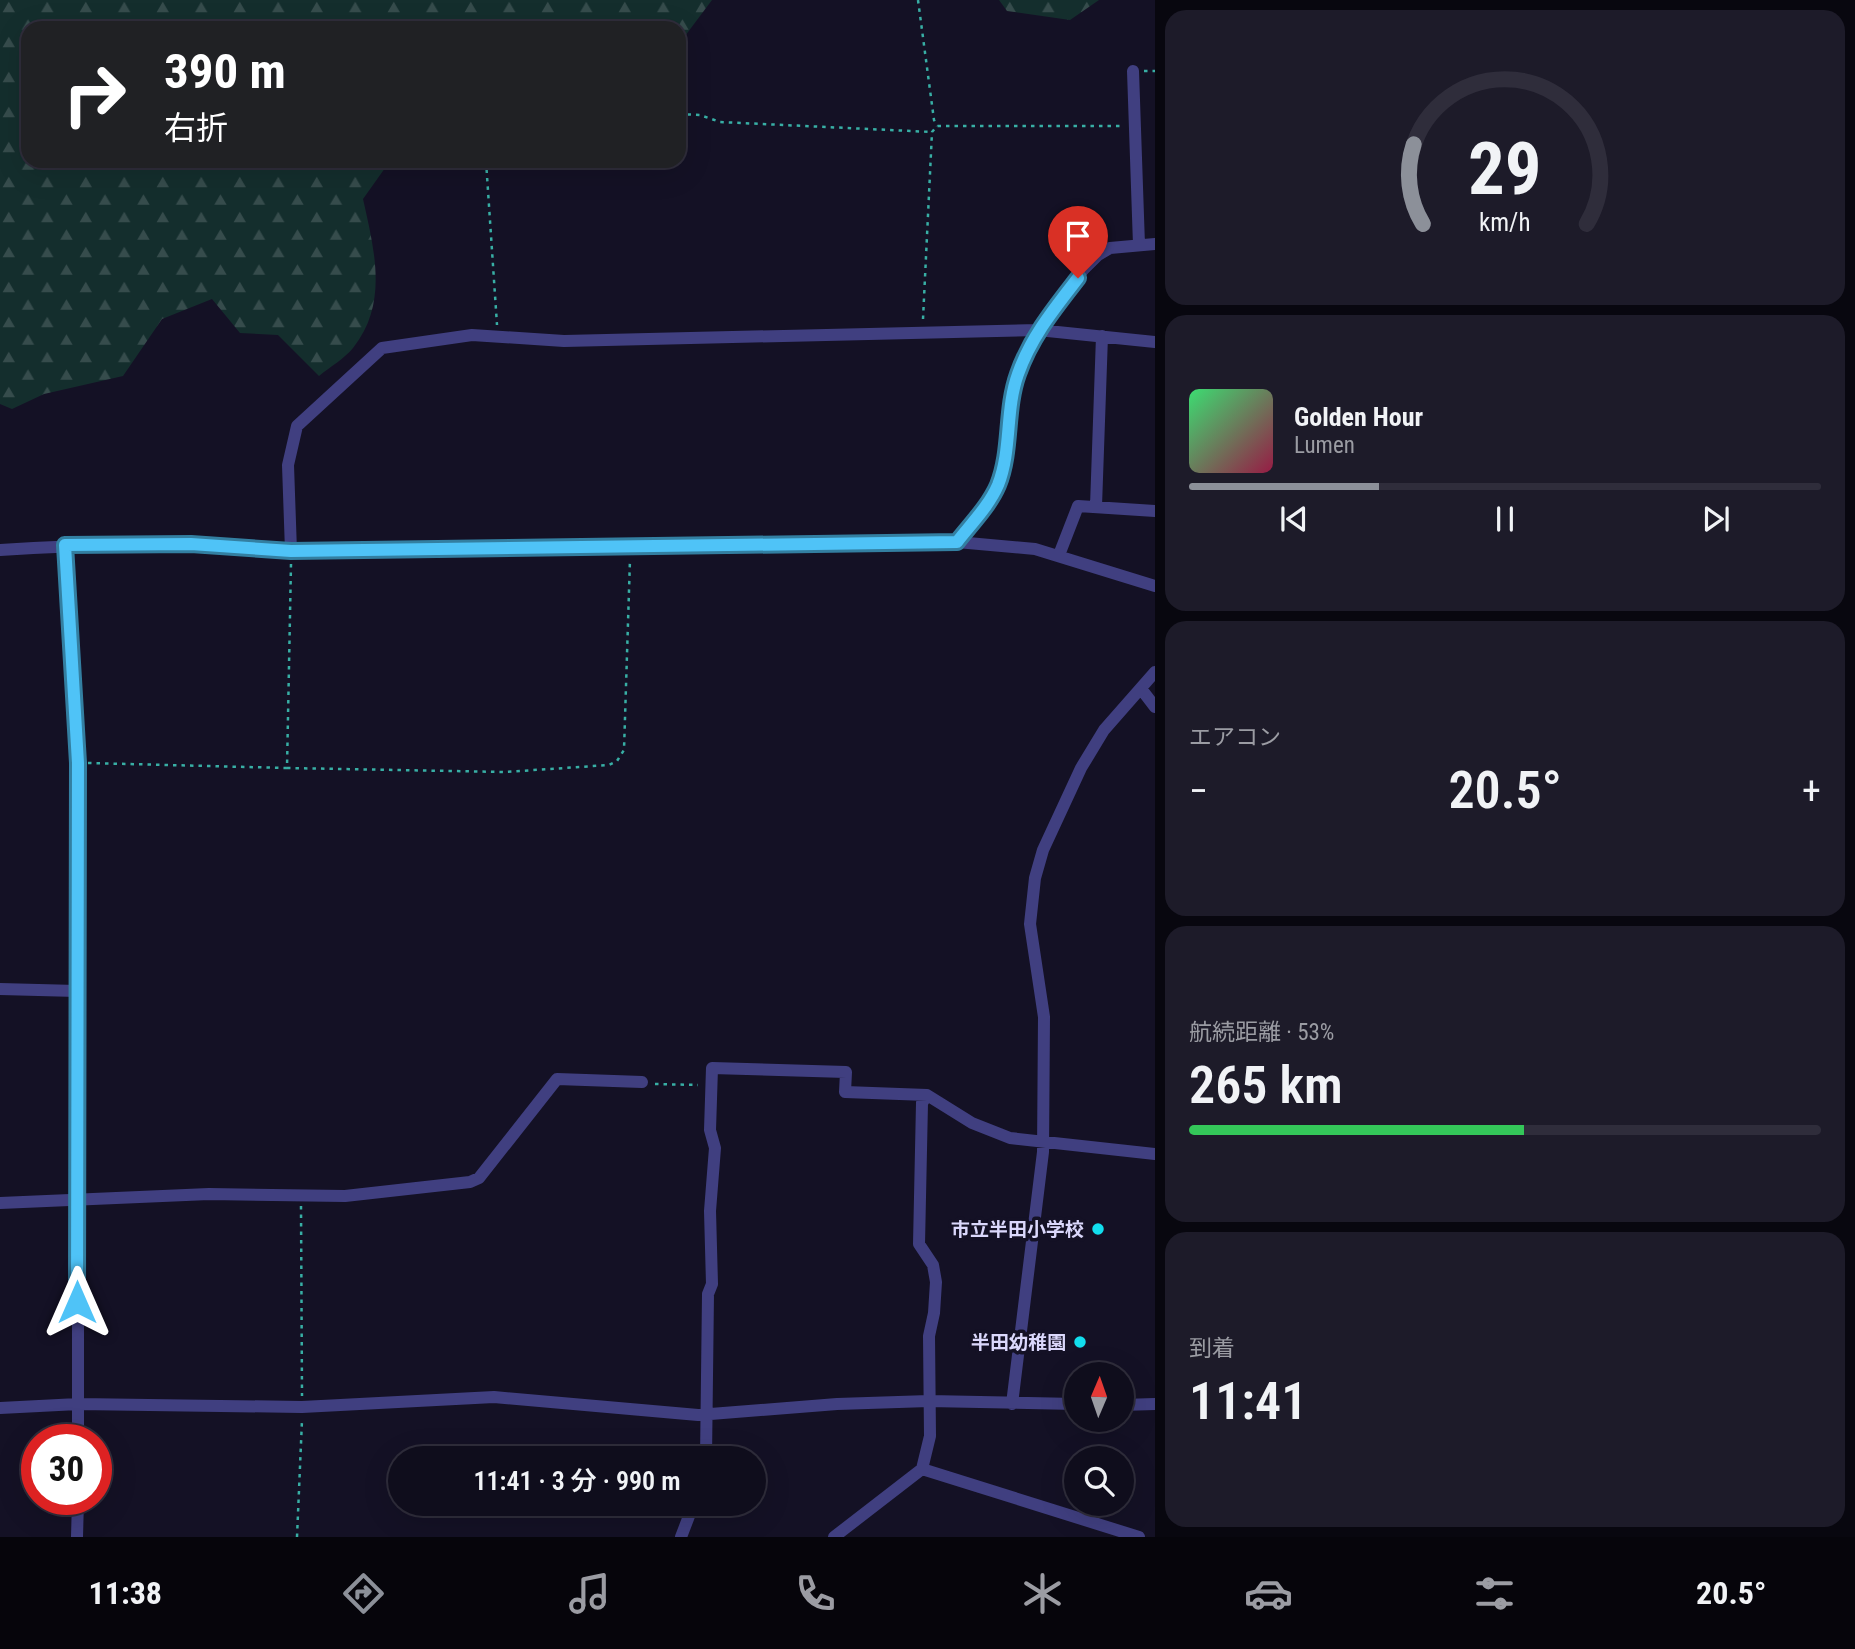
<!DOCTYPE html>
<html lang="ja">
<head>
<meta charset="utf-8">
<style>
  body { margin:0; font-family:"Roboto Condensed","Noto Sans JP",sans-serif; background:#1d1b29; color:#f1f3f6; height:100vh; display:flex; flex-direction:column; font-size:26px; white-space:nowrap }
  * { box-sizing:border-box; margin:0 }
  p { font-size:23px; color:#9b9ca3 }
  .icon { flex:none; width:38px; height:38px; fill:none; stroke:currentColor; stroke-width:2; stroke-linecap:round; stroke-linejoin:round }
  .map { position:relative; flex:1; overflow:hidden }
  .sheet { display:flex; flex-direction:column; gap:10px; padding:10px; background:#08070f; width:700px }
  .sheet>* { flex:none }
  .top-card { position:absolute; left:21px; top:21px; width:665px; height:147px; border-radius:21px; box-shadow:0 7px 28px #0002,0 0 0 2px #2f2d3b; background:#202124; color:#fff; overflow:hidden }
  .needle { width:46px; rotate:2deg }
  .fabs { position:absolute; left:1064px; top:1362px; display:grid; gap:14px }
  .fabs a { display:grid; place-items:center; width:70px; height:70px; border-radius:50%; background:#0f0d1c; box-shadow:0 7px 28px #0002,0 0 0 2px #2f2d3b; font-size:35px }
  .speed { position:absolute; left:21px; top:1424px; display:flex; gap:14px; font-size:35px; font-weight:700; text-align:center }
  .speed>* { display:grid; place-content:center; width:91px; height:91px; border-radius:50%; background:#0f0d1c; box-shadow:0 7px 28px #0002,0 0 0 2px #2f2d3b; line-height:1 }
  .speed .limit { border:10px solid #d22; background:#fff; color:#111 }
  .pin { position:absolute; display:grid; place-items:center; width:60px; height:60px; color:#fff; margin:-72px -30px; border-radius:50% 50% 50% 0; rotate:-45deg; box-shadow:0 0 7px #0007 }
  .pin .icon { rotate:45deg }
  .me { position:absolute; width:77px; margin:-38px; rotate:0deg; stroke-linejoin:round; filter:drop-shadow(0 0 5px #0008) }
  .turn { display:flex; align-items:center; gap:24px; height:147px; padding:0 28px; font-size:32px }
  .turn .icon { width:91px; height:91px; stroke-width:2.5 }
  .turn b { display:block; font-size:49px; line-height:60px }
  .big { font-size:52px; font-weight:600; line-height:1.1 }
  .sheet .widget { flex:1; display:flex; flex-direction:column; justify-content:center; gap:10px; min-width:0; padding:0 24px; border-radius:21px; background:#1d1b29 }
  .sheet .dial { align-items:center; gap:0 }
  .dial svg { height:182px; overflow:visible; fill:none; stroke:#2f2d3b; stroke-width:7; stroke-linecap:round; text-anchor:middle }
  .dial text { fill:#f1f3f6; stroke:none }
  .song { display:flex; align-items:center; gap:21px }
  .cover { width:84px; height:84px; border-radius:10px; background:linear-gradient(135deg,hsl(140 70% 55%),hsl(340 70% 35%)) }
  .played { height:7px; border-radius:4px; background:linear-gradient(90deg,#8c9099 30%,#2f2d3b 30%) }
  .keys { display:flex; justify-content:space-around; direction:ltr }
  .heat { display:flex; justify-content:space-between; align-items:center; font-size:38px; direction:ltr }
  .charge { height:10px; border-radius:5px; background:linear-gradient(90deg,#34c759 53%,#2f2d3b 0) }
  .trip { position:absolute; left:388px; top:1446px; width:378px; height:70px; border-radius:35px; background:#0f0d1c; box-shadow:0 7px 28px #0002,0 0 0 2px #2f2d3b; font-weight:600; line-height:70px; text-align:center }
  .tab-bar { display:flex; height:112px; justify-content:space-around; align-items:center; background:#06050b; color:#9b9ca3 }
  .tab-bar .icon { width:49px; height:49px }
  .tab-bar .current { color:#8c9099 }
  .tab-bar b { font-size:32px; color:#f1f3f6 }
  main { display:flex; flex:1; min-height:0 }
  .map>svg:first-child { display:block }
  .forest { fill:url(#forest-firs) }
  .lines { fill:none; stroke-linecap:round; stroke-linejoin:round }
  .path { stroke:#38afa5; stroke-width:2.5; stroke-dasharray:3.5 5; stroke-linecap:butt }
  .minor { stroke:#403f80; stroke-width:12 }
  .route-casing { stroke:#337fa1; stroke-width:18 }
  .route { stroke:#4fc3f7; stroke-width:12 }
  .poi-dot { fill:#12deee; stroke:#141125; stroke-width:2.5 }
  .labels { text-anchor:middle; stroke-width:7; stroke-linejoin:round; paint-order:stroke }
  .poi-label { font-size:19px; font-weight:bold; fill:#dbd8fc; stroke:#141125; text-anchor:end }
</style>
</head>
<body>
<main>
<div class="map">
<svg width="1155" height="1537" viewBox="0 0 1155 1537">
  <defs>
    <pattern id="forest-firs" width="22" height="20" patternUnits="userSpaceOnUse" patternTransform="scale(1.75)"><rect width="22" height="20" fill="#142e2d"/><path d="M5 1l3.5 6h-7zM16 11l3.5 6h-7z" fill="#364c4c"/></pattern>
  </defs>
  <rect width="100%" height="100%" fill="#141125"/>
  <path class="forest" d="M0 0H712L679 44V28H28V161H390L363 199C374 249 389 303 353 348 345 358 330 367 319 376L278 335 240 333 212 299 162 319 123 376 44 394 12 409 0 404Z
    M999 0H1099L1070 20 1007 11Z"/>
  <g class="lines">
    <path class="path" d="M918 0 934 120 937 126
      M1144 71H1155
      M679 114 700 115 720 122 932 132
      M486 161 497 325
      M923 319 932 132 937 126H1124
      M291 564 287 768 505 772 609 765 617 761 624 750 630 559
      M88 763 287 768
      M655 1084 698 1085
      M301 1206 302 1396
      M297 1537 302 1420"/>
    <path class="minor" d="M1133 71 1139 245
      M1096 506 1102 336
      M957 542C971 525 989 506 997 485 1009 456 1006 425 1012 395 1020 349 1064 286 1098 255L1110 248 1155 244
      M65 545 78 763V1440
      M0 550C97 543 194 544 291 551L957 542 1035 549 1155 586
      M291 551 288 465 297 426 382 348 472 335 564 341 1038 330 1155 342
      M1059 555 1078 506 1155 511
      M1142 690 1155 707
      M0 989 77 991
      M0 1203 209 1194 345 1196 470 1182 479 1178 557 1079 642 1082
      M1012 1404 1043 1152 1044 1017 1030 924 1035 878 1043 850 1081 768 1104 730 1155 672
      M1122 1405 1155 1404
      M0 1408 78 1404 302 1407 494 1397 698 1415 837 1404 929 1401 1076 1404
      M706 1458 708 1294 712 1284 710 1211 715 1148 710 1130 712 1068 846 1072 845 1092 927 1095 972 1123 1010 1138 1155 1154
      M922 1469 1139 1537
      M77 1537 78 1500
      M681 1537 694 1503
      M834 1537 922 1469 930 1436 929 1336 934 1313 936 1282 933 1265 919 1244 922 1103 927 1095"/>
  </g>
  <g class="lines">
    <defs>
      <path id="route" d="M77 1302 78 763 65 545 191 544 291 551 957 542C971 524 989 506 998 485 1012 450 1005 410 1018 374 1031 337 1054 309 1078 278"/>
    </defs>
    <use href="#route" class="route-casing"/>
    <use href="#route" class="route"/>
  </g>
  <g class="poi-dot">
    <circle cx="1098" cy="1229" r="7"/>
    <circle cx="1080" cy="1342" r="7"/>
  </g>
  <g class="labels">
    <g class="poi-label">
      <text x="1084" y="1236">市立半田小学校</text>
      <text x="1066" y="1349">半田幼稚園</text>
    </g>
  </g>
</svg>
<div class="fabs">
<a><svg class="needle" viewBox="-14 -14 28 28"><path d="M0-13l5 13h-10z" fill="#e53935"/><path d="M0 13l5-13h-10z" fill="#9b9ca3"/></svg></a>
<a><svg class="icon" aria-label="search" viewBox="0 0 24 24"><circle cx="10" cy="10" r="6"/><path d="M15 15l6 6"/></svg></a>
</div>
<div class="speed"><div class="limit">30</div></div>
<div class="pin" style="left:1078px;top:278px;background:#d93025"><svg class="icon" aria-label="arrive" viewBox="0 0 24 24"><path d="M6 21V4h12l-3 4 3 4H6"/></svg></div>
<svg class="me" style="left:77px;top:1302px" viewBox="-20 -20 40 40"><path d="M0-17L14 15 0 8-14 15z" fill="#4fc3f7" stroke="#fff" stroke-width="4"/></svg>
<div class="trip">11:41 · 3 分 · 990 m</div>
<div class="top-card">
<div class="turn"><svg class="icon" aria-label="right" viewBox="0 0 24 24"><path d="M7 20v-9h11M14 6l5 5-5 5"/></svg><div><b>390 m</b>右折</div></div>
</div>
</div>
<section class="sheet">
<div class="widget dial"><svg viewBox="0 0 100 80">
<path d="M14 69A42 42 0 1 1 86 69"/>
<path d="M14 69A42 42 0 0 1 10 34" stroke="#8c9099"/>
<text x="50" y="56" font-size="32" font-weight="700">29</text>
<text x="50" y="72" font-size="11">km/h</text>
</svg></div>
<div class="widget">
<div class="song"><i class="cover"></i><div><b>Golden Hour</b><p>Lumen</p></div></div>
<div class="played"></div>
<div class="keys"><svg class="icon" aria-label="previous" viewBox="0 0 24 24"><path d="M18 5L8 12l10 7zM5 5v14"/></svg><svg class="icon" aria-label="pause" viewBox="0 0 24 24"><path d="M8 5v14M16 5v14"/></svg><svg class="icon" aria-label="next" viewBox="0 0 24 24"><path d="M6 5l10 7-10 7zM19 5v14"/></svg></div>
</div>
<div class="widget"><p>エアコン</p>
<div class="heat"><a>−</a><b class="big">20.5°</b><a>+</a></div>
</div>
<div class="widget"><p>航続距離 · 53%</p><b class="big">265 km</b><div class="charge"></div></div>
<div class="widget"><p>到着</p><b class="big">11:41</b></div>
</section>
</main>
<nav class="tab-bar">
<b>11:38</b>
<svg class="icon current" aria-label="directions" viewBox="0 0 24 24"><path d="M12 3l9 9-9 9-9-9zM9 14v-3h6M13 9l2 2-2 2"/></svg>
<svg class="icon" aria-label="music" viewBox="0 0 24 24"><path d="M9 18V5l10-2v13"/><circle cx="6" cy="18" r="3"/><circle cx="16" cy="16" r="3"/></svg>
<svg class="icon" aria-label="phone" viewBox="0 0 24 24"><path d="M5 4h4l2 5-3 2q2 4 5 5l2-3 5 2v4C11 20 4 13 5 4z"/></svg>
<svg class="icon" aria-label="climate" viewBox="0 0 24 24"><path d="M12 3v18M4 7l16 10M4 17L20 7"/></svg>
<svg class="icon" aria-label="car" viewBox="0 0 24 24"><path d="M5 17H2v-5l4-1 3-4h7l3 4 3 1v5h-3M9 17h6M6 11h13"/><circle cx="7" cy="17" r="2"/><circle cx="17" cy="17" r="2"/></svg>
<svg class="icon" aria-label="filters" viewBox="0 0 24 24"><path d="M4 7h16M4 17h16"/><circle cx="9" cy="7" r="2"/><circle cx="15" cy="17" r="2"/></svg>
<b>20.5°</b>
</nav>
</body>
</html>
